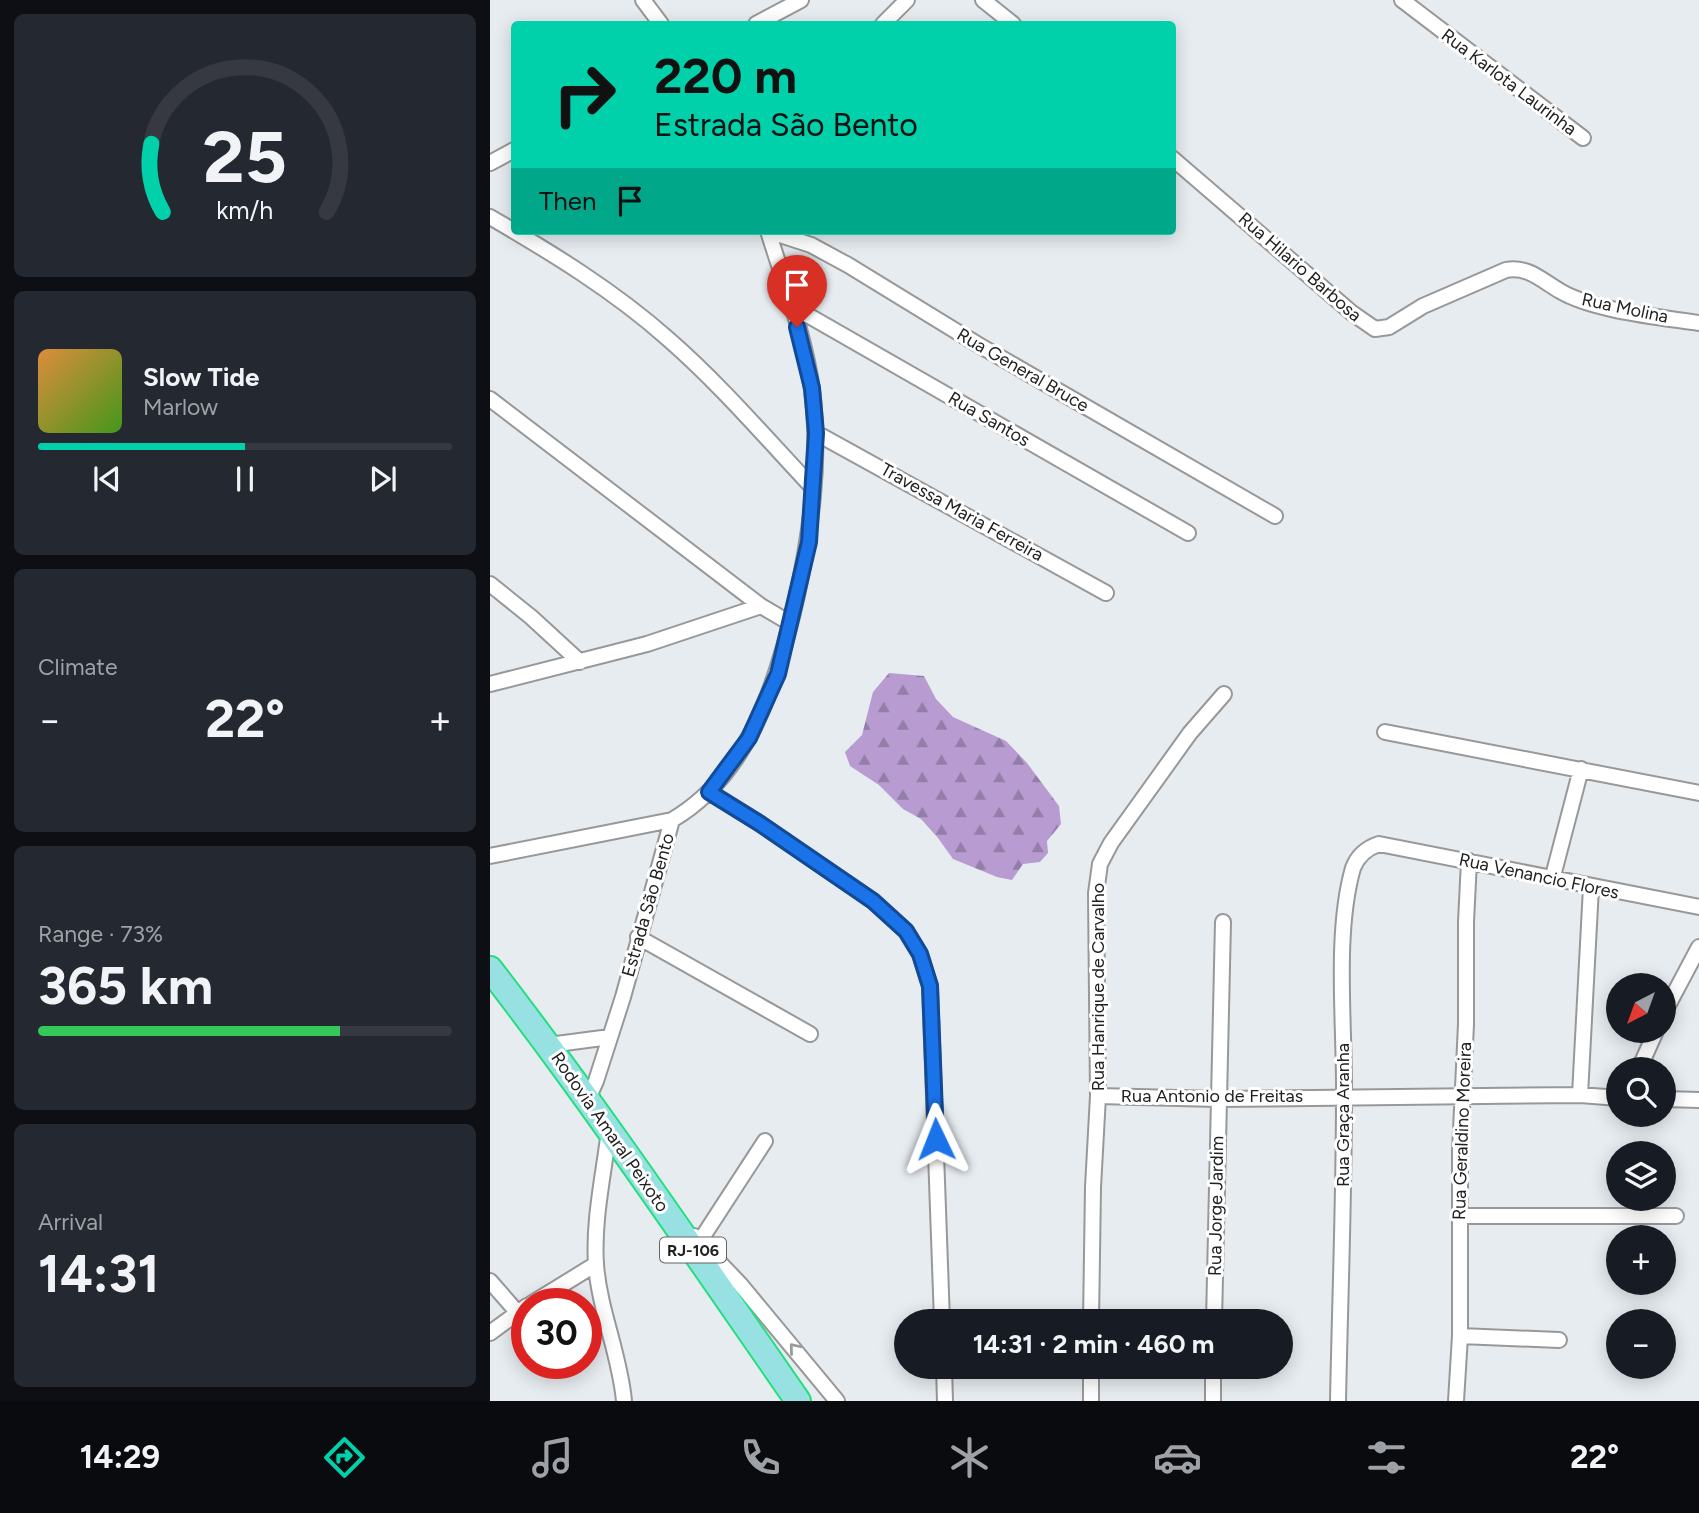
<!DOCTYPE html>
<html lang="en">
<head>
<meta charset="utf-8">
<style>
  body { margin:0; font-family:Figtree,sans-serif; background:#242831; color:#f1f3f6; height:100vh; display:flex; flex-direction:column; font-size:26px; white-space:nowrap }
  * { box-sizing:border-box; margin:0 }
  p { font-size:23px; color:#9ea1a6 }
  .icon { flex:none; width:38px; height:38px; fill:none; stroke:currentColor; stroke-width:2; stroke-linecap:round; stroke-linejoin:round }
  .map { position:relative; flex:1; overflow:hidden }
  .side { display:flex; flex-direction:column; gap:14px; padding:14px; background:#0d0f14; width:490px }
  .side>* { flex:none }
  .banner { position:absolute; left:21px; top:21px; width:665px; height:214px; border-radius:7px; box-shadow:0 4px 18px #0003; background:#00d1ab; color:#111; overflow:hidden }
  .needle { width:46px; rotate:221deg }
  .tools { position:absolute; left:1116px; top:973px; display:grid; gap:14px }
  .tools a { display:grid; place-items:center; width:70px; height:70px; border-radius:50%; background:#171b24; box-shadow:0 4px 18px #0003; font-size:35px }
  .speed { position:absolute; left:21px; top:1288px; display:flex; gap:14px; font-size:35px; font-weight:700; text-align:center }
  .speed>* { display:grid; place-content:center; width:91px; height:91px; border-radius:50%; background:#171b24; box-shadow:0 4px 18px #0003; line-height:1 }
  .speed .limit { border:10px solid #d22; background:#fff; color:#111 }
  .pin { position:absolute; display:grid; place-items:center; width:60px; height:60px; color:#fff; margin:-72px -30px; border-radius:50% 50% 50% 0; rotate:-45deg; box-shadow:0 0 7px #0007 }
  .pin .icon { rotate:45deg }
  .me { position:absolute; width:77px; margin:-38px; rotate:358deg; stroke-linejoin:round; filter:drop-shadow(0 0 5px #0008) }
  .turn { display:flex; align-items:center; gap:24px; height:147px; padding:0 28px; font-size:32px }
  .turn .icon { width:91px; height:91px; stroke-width:2.5 }
  .turn b { display:block; font-size:49px; line-height:60px }
  .then { display:flex; align-items:center; height:66px; padding:0 28px; background:#0003; gap:14px; font-size:26px }
  .big { font-size:52px; font-weight:700; line-height:1.1 }
  .side .tile { flex:1; display:flex; flex-direction:column; justify-content:center; gap:10px; min-width:0; padding:0 24px; border-radius:10px; background:#242831 }
  .side .dial { align-items:center; gap:0 }
  .dial svg { height:182px; overflow:visible; fill:none; stroke:#363941; stroke-width:7; stroke-linecap:round; text-anchor:middle }
  .dial text { fill:#f1f3f6; stroke:none }
  .song { display:flex; align-items:center; gap:21px }
  .cover { width:84px; height:84px; border-radius:10px; background:linear-gradient(135deg,hsl(30 70% 55%),hsl(100 70% 35%)) }
  .played { height:7px; border-radius:4px; background:linear-gradient(90deg,#00d1ab 50%,#363941 50%) }
  .keys { display:flex; justify-content:space-around; direction:ltr }
  .heat { display:flex; justify-content:space-between; align-items:center; font-size:38px; direction:ltr }
  .charge { height:10px; border-radius:5px; background:linear-gradient(90deg,#34c759 73%,#363941 0) }
  .trip { position:absolute; left:404px; top:1309px; width:399px; height:70px; border-radius:35px; background:#171b24; box-shadow:0 4px 18px #0003; font-weight:700; line-height:70px; text-align:center }
  .menu { display:flex; height:112px; justify-content:space-around; align-items:center; background:#090b0e; color:#9ea1a6 }
  .menu .icon { width:49px; height:49px }
  .menu .selected { color:#00d1ab }
  .menu b { font-size:32px; color:#f1f3f6 }
  main { display:flex; flex:1; min-height:0 }
  .map>svg:first-child { display:block }
  .forest { fill:url(#forest-firs) }
  .lines { fill:none; stroke-linecap:round; stroke-linejoin:round }
  .minor-casing { stroke:#989898; stroke-width:18 }
  .trunk-casing { stroke:#25de7d; stroke-width:28 }
  .minor { stroke:#fff; stroke-width:14 }
  .trunk { stroke:#98e1e2; stroke-width:24 }
  .oneway { stroke:#9b9b9b }
  .route-casing { stroke:#114b97; stroke-width:18 }
  .route { stroke:#1a73e8; stroke-width:12 }
  .labels { text-anchor:middle; stroke-width:6; stroke-linejoin:round; paint-order:stroke }
  .shield { fill:#fff; stroke:#646464; stroke-width:2 }
  .shield-label { font-size:16px; font-weight:bold; fill:#212121 }
  .street-label { font-size:18px; fill:#212121; stroke:#fff }
</style>
</head>
<body>
<main>
<section class="side">
<div class="tile dial"><svg viewBox="0 0 100 80">
<path d="M14 69A42 42 0 1 1 86 69"/>
<path d="M14 69A42 42 0 0 1 9 39" stroke="#00d1ab"/>
<text x="50" y="56" font-size="32" font-weight="700">25</text>
<text x="50" y="72" font-size="11">km/h</text>
</svg></div>
<div class="tile">
<div class="song"><i class="cover"></i><div><b>Slow Tide</b><p>Marlow</p></div></div>
<div class="played"></div>
<div class="keys"><svg class="icon" aria-label="previous" viewBox="0 0 24 24"><path d="M18 5L8 12l10 7zM5 5v14"/></svg><svg class="icon" aria-label="pause" viewBox="0 0 24 24"><path d="M8 5v14M16 5v14"/></svg><svg class="icon" aria-label="next" viewBox="0 0 24 24"><path d="M6 5l10 7-10 7zM19 5v14"/></svg></div>
</div>
<div class="tile"><p>Climate</p>
<div class="heat"><a>−</a><b class="big">22°</b><a>+</a></div>
</div>
<div class="tile"><p>Range · 73%</p><b class="big">365 km</b><div class="charge"></div></div>
<div class="tile"><p>Arrival</p><b class="big">14:31</b></div>
</section>
<div class="map">
<svg width="1209" height="1401" viewBox="0 0 1209 1401">
  <defs>
    <pattern id="forest-firs" width="22" height="20" patternUnits="userSpaceOnUse" patternTransform="scale(1.75)"><rect width="22" height="20" fill="#b79bd1"/><path d="M5 1l3.5 6h-7zM16 11l3.5 6h-7z" fill="#947ea9"/></pattern>
  </defs>
  <rect width="100%" height="100%" fill="#e7ecf1"/>
  <path class="forest" d="M399 673 434 676 446 699 463 717 516 741 537 763 569 806 571 824 557 841 558 853 550 862 533 864 522 880 507 877 463 859 448 838 431 819 413 809 389 785 360 766 355 752 372 735 383 692Z"/>
  <g class="lines">
    <defs>
      <path id="minor" d="M153 0 171 24
        M493 0 523 24
        M912 0 1093 138
        M266 24 311 0
        M393 24 417 0
        M682 158 862 313 885 329 899 327 933 306 1016 270C1038 266 1051 280 1070 291 1104 311 1169 317 1209 323
        M0 163 24 150
        M0 217C62 253 124 291 177 338 230 384 275 437 323 488
        M278 231 321 245 358 265 487 344 785 516
        M300 305 698 533
        M0 399 271 606 300 623
        M326 433 616 593
        M0 584 41 617 90 662
        M0 684 157 644 271 606
        M895 732 1209 793
        M219 792 269 823 383 901 416 931 430 954 440 986 452 1321
        M0 856 182 820C259 775 287 682 306 600 321 532 331 460 322 390 315 336 294 283 278 231
        M1063 876 1091 769
        M148 937 320 1034
        M1174 1013 1209 947
        M59 1045 120 1037
        M1149 1069 1166 1031
        M1090 1095 1101 887
        M608 1096 728 1099 1090 1095 1129 1098
        M98 1099 106 1081 133 997 182 820
        M1174 1099 1209 1100
        M119 1130C114 1173 103 1220 106 1264 109 1309 130 1355 134 1401
        M970 1216H1186
        M204 1236 250 1284 347 1401
        M210 1241 275 1141
        M0 1281 27 1312
        M41 1304 106 1264
        M601 1321 603 1187 608 1096 606 893 610 864 621 843 700 733 734 694
        M724 1321 733 922
        M0 1333 37 1306
        M970 1336 1069 1340
        M454 1367 455 1401
        M601 1401V1367
        M723 1401V1367
        M848 1401C850 1300 854 1198 854 1097 855 1028 844 934 863 868 868 855 877 848 889 844L1209 907
        M966 1401 970 1336V1151L976 1024V922L979 861"/>
      <path id="trunk" d="M0 969C108 1109 207 1256 308 1401"/>
    </defs>
    <use href="#minor" class="minor-casing"/>
    <use href="#trunk" class="trunk-casing"/>
    <use href="#minor" class="minor"/>
    <use href="#trunk" class="trunk"/>
  </g>
  <defs><path id="oneway-chevron" d="M-2-3.5L2.5 0L-2 3.5" fill="none" stroke-width="1.6" stroke-linecap="round" stroke-linejoin="round" transform="scale(1.75)"/></defs>
  <use class="oneway" href="#oneway-chevron" transform="translate(304 1348) rotate(-130)"/>
  <g class="lines">
    <defs>
      <path id="route" d="M307 327 322 388 326 433 319 542 288 674 259 738 219 792 269 823 383 901 416 931 430 954 440 986 446 1139"/>
    </defs>
    <use href="#route" class="route-casing"/>
    <use href="#route" class="route"/>
  </g>
  <g class="labels">
    <rect class="shield" x="170" y="1237.5" width="66" height="25" rx="5"/>
    <g class="shield-label">
      <text x="203" y="1256">RJ-106</text>
    </g>
    <g class="street-label">
      <text transform="translate(1019 82) rotate(37)" y="6">Rua Karlota Laurinha</text>
      <text transform="translate(810 267) rotate(41)" y="6">Rua Hilario Barbosa</text>
      <text transform="translate(1135 308) rotate(12)" y="6">Rua Molina</text>
      <text transform="translate(533 370) rotate(30)" y="6">Rua General Bruce</text>
      <text transform="translate(499 419) rotate(30)" y="6">Rua Santos</text>
      <text transform="translate(472 512) rotate(29)" y="6">Travessa Maria Ferreira</text>
      <text transform="translate(1049 876) rotate(12)" y="6">Rua Venancio Flores</text>
      <text transform="translate(158 905) rotate(-74)" y="6">Estrada São Bento</text>
      <text transform="translate(608 987) rotate(-90)" y="6">Rua Hanrique de Carvalho</text>
      <text x="722" y="1102">Rua Antonio de Freitas</text>
      <text transform="translate(853 1115) rotate(-90)" y="6">Rua Graça Aranha</text>
      <text transform="translate(972 1131) rotate(-88)" y="6">Rua Geraldino Moreira</text>
      <text transform="translate(120 1132) rotate(55)" y="6">Rodovia Amaral Peixoto</text>
      <text transform="translate(726 1206) rotate(-89)" y="6">Rua Jorge Jardim</text>
    </g>
  </g>
</svg>
<div class="tools">
<a><svg class="needle" viewBox="-14 -14 28 28"><path d="M0-13l5 13h-10z" fill="#e53935"/><path d="M0 13l5-13h-10z" fill="#9ea1a6"/></svg></a>
<a><svg class="icon" aria-label="search" viewBox="0 0 24 24"><circle cx="10" cy="10" r="6"/><path d="M15 15l6 6"/></svg></a>
<a><svg class="icon" aria-label="layers" viewBox="0 0 24 24"><path d="M12 4l9 5-9 5-9-5zM3 14l9 5 9-5"/></svg></a>
<a>+</a>
<a>−</a>
</div>
<div class="speed"><div class="limit">30</div></div>
<div class="pin" style="left:307px;top:327px;background:#d93025"><svg class="icon" aria-label="arrive" viewBox="0 0 24 24"><path d="M6 21V4h12l-3 4 3 4H6"/></svg></div>
<svg class="me" style="left:446px;top:1139px" viewBox="-20 -20 40 40"><path d="M0-17L14 15 0 8-14 15z" fill="#1a73e8" stroke="#fff" stroke-width="4"/></svg>
<div class="trip">14:31 · 2 min · 460 m</div>
<div class="banner">
<div class="turn"><svg class="icon" aria-label="right" viewBox="0 0 24 24"><path d="M7 20v-9h11M14 6l5 5-5 5"/></svg><div><b>220 m</b>Estrada São Bento</div></div>
<div class="then">Then<svg class="icon" aria-label="arrive" viewBox="0 0 24 24"><path d="M6 21V4h12l-3 4 3 4H6"/></svg></div>
</div>
</div>
</main>
<nav class="menu">
<b>14:29</b>
<svg class="icon selected" aria-label="directions" viewBox="0 0 24 24"><path d="M12 3l9 9-9 9-9-9zM9 14v-3h6M13 9l2 2-2 2"/></svg>
<svg class="icon" aria-label="music" viewBox="0 0 24 24"><path d="M9 18V5l10-2v13"/><circle cx="6" cy="18" r="3"/><circle cx="16" cy="16" r="3"/></svg>
<svg class="icon" aria-label="phone" viewBox="0 0 24 24"><path d="M5 4h4l2 5-3 2q2 4 5 5l2-3 5 2v4C11 20 4 13 5 4z"/></svg>
<svg class="icon" aria-label="climate" viewBox="0 0 24 24"><path d="M12 3v18M4 7l16 10M4 17L20 7"/></svg>
<svg class="icon" aria-label="car" viewBox="0 0 24 24"><path d="M5 17H2v-5l4-1 3-4h7l3 4 3 1v5h-3M9 17h6M6 11h13"/><circle cx="7" cy="17" r="2"/><circle cx="17" cy="17" r="2"/></svg>
<svg class="icon" aria-label="filters" viewBox="0 0 24 24"><path d="M4 7h16M4 17h16"/><circle cx="9" cy="7" r="2"/><circle cx="15" cy="17" r="2"/></svg>
<b>22°</b>
</nav>
</body>
</html>
